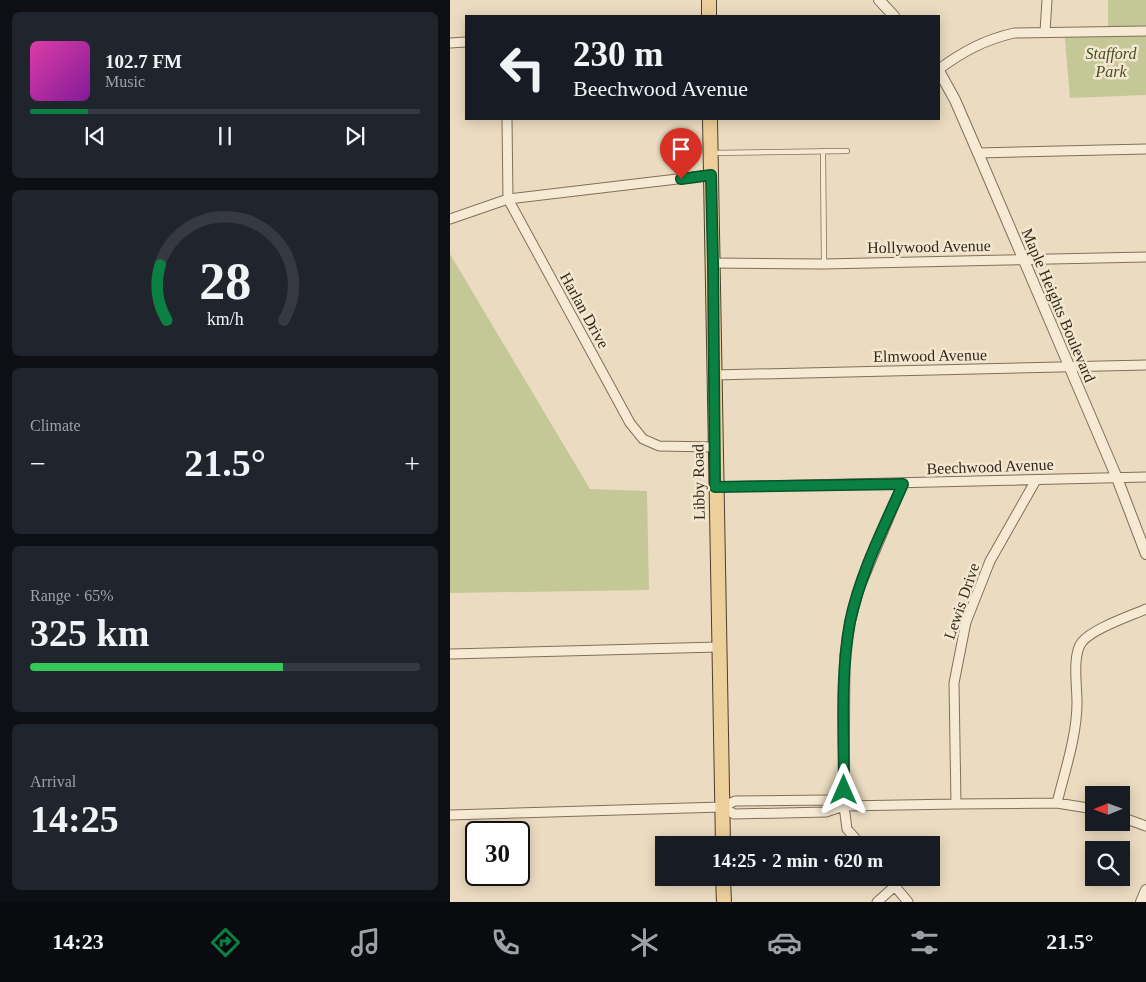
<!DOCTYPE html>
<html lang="en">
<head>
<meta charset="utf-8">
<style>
  body { margin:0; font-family:"Times New Roman",serif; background:#20242c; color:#f1f3f6; height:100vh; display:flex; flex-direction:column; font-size:19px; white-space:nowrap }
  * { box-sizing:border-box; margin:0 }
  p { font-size:16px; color:#9ea1a6 }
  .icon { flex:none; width:28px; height:28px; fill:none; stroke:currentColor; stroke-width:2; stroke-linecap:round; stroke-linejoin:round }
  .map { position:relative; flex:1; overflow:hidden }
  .panel { display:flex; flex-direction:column; gap:12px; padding:12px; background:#0d0f14; width:450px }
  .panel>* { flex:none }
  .banner { position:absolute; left:15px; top:15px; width:475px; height:105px; border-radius:0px; box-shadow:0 2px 12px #0003; background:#171b24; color:#f1f3f6; overflow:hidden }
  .needle { width:32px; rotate:269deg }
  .controls { position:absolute; left:635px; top:786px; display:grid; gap:10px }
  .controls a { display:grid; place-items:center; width:45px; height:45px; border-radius:0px; background:#171b24; box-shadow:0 2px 12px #0003; font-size:25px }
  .speed { position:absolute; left:15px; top:821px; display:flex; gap:10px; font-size:25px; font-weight:700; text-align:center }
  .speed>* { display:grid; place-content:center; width:65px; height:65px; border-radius:50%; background:#171b24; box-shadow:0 2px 12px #0003; line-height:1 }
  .speed .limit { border:2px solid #111; border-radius:8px; background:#fff; color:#111 }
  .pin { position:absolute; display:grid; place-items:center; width:42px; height:42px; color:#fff; margin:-51px -21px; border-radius:50% 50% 50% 0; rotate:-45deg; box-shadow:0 0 5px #0007 }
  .pin .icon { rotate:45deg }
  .me { position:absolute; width:55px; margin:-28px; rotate:0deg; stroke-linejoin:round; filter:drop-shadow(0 0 4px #0008) }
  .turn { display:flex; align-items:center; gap:18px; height:105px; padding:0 25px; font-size:22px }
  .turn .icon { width:65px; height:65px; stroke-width:2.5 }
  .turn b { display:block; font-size:35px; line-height:42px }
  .big { font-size:38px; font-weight:700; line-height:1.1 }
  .panel .card { flex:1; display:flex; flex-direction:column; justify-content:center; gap:8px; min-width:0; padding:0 18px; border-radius:8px; background:#20242c }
  .panel .dial { align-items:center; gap:0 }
  .dial svg { height:130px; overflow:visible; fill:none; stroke:#363941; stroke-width:7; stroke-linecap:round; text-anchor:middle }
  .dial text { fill:#f1f3f6; stroke:none }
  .song { display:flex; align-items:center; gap:15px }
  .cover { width:60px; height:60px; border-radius:8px; background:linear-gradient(135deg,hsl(320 70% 55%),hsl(290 70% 35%)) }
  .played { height:5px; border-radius:2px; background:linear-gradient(90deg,#0b8043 15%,#363941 15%) }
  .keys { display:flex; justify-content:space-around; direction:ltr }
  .heat { display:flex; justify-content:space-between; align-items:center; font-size:28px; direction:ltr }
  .charge { height:8px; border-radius:4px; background:linear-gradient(90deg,#34c759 65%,#363941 0) }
  .trip { position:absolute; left:205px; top:836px; width:285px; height:50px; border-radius:0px; background:#171b24; box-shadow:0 2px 12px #0003; font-weight:700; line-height:50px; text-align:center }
  .dock { display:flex; height:80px; justify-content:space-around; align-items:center; background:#090b0e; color:#9ea1a6 }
  .dock .icon { width:35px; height:35px }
  .dock .current { color:#0b8043 }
  .dock b { font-size:22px; color:#f1f3f6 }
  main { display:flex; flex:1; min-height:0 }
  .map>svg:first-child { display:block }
  .green { fill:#c4c896 }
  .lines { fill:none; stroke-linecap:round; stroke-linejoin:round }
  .service-casing { stroke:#836e5a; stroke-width:6 }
  .minor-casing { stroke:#836e5a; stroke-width:11 }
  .tertiary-casing { stroke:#836e5a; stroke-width:12 }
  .primary-casing { stroke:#513d2e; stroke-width:16 }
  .service { stroke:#f6ead4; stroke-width:4.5 }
  .minor { stroke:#f6ead4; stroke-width:9 }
  .tertiary { stroke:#f6ead4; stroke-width:10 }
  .primary { stroke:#eccf9b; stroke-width:14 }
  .route-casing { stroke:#07532c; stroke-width:12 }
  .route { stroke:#0b8043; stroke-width:9 }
  .labels { text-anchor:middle; stroke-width:5; stroke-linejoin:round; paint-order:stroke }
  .park-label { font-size:16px; font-style:italic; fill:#464f25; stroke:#f3e7d0 }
  .street-label { font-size:16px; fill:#34271d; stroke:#f3e7d0 }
</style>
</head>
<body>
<main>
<section class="panel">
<div class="card">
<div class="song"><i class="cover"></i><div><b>102.7 FM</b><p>Music</p></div></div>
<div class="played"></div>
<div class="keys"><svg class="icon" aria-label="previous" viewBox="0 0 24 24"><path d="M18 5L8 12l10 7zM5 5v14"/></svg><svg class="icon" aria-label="pause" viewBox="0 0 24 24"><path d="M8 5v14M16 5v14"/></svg><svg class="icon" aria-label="next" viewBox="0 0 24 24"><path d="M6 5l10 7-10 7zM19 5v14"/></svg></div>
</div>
<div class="card dial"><svg viewBox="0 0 100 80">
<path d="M14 69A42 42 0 1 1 86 69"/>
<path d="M14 69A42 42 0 0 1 10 35" stroke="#0b8043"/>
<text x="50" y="56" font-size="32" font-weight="700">28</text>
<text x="50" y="72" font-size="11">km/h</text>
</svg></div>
<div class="card"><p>Climate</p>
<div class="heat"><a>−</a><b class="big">21.5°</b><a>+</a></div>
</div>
<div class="card"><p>Range · 65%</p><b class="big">325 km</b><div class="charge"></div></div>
<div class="card"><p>Arrival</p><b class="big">14:25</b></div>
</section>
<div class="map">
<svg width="696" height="902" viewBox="0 0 696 902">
  <rect width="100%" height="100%" fill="#ebdcc1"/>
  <path class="green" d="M658 0H696V95L620 98 614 28H658Z
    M0 254 140 489 197 491 199 590 0 593Z"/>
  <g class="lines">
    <defs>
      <path id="service" d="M373 151 374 264
        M262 153 397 151"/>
      <path id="minor" d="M595 32 597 0
        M0 43 16 42
        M489 69C514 51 534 40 564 33L696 31
        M57 119 58 199 180 423 193 439 209 446 264 447
        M528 153 696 149
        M0 219 58 199 261 175
        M263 263 374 264 696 257
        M265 375 696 365
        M265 487 696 477
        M0 654 268 647
        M607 803C615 770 627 736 627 702 627 686 622 654 632 642 642 629 680 616 696 609
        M506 804 504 683 516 622 540 561 586 480
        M272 807 284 814 376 812 394 806 506 804 607 803 644 809
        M0 815 272 807 285 801 377 800 394 806
        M671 817 696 826
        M411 845 397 829 394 806 395 655 400 622 409 589 453 484
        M438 878 458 902
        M427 902 445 886"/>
      <path id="tertiary" d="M429 0 444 16
        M489 71 505 100 528 153 667 478 696 554
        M691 902 696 890"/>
      <path id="primary" d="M259 16V0
        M260 119 273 845
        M273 878 274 902"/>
    </defs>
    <use href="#service" class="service-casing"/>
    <use href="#minor" class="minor-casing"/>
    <use href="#tertiary" class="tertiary-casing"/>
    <use href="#primary" class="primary-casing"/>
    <use href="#service" class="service"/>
    <use href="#minor" class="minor"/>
    <use href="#tertiary" class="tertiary"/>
    <use href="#primary" class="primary"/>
  </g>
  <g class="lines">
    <defs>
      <path id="route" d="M231 179 261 175 263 264 265 487 453 484C433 529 410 574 400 622 390 676 394 736 394 790"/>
    </defs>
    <use href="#route" class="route-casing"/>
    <use href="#route" class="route"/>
  </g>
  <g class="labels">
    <g class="park-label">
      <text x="661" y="59">Stafford<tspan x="661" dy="18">Park</tspan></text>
    </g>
    <g class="street-label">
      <text transform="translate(479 246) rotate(-1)" y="6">Hollywood Avenue</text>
      <text transform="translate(609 305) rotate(67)" y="6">Maple Heights Boulevard</text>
      <text transform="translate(135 310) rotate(61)" y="6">Harlan Drive</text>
      <text transform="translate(480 355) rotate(-1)" y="6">Elmwood Avenue</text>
      <text transform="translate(540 466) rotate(-2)" y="6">Beechwood Avenue</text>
      <text transform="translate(248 482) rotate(-91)" y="6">Libby Road</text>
      <text transform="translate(511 601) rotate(-71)" y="6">Lewis Drive</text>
    </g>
  </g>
</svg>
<div class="controls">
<a><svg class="needle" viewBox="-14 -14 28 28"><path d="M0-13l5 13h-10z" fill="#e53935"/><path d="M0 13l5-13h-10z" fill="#9ea1a6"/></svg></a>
<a><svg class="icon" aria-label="search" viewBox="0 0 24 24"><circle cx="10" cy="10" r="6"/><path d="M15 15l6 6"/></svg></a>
</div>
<div class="speed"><div class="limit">30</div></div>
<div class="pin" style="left:231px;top:179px;background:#d93025"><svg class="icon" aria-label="arrive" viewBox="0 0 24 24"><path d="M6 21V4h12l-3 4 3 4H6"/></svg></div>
<svg class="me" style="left:394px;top:790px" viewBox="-20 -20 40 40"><path d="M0-17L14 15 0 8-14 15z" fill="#0b8043" stroke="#fff" stroke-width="4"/></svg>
<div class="trip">14:25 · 2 min · 620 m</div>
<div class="banner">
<div class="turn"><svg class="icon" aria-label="left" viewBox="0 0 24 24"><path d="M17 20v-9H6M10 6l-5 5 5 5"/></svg><div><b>230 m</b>Beechwood Avenue</div></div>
</div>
</div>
</main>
<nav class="dock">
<b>14:23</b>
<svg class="icon current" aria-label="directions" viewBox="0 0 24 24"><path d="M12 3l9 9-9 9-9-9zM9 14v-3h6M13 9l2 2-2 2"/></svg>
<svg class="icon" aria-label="music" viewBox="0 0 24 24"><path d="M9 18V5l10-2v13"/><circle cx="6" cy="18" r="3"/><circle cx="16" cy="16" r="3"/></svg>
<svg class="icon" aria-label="phone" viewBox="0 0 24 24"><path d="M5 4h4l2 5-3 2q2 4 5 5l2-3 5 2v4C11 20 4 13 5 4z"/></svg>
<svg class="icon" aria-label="climate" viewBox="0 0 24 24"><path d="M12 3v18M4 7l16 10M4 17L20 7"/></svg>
<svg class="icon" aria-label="car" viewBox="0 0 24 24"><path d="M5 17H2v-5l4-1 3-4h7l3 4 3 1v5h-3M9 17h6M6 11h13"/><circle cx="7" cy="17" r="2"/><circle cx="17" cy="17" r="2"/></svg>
<svg class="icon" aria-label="filters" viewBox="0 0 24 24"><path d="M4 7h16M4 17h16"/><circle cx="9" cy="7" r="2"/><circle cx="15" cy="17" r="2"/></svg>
<b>21.5°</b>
</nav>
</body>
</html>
